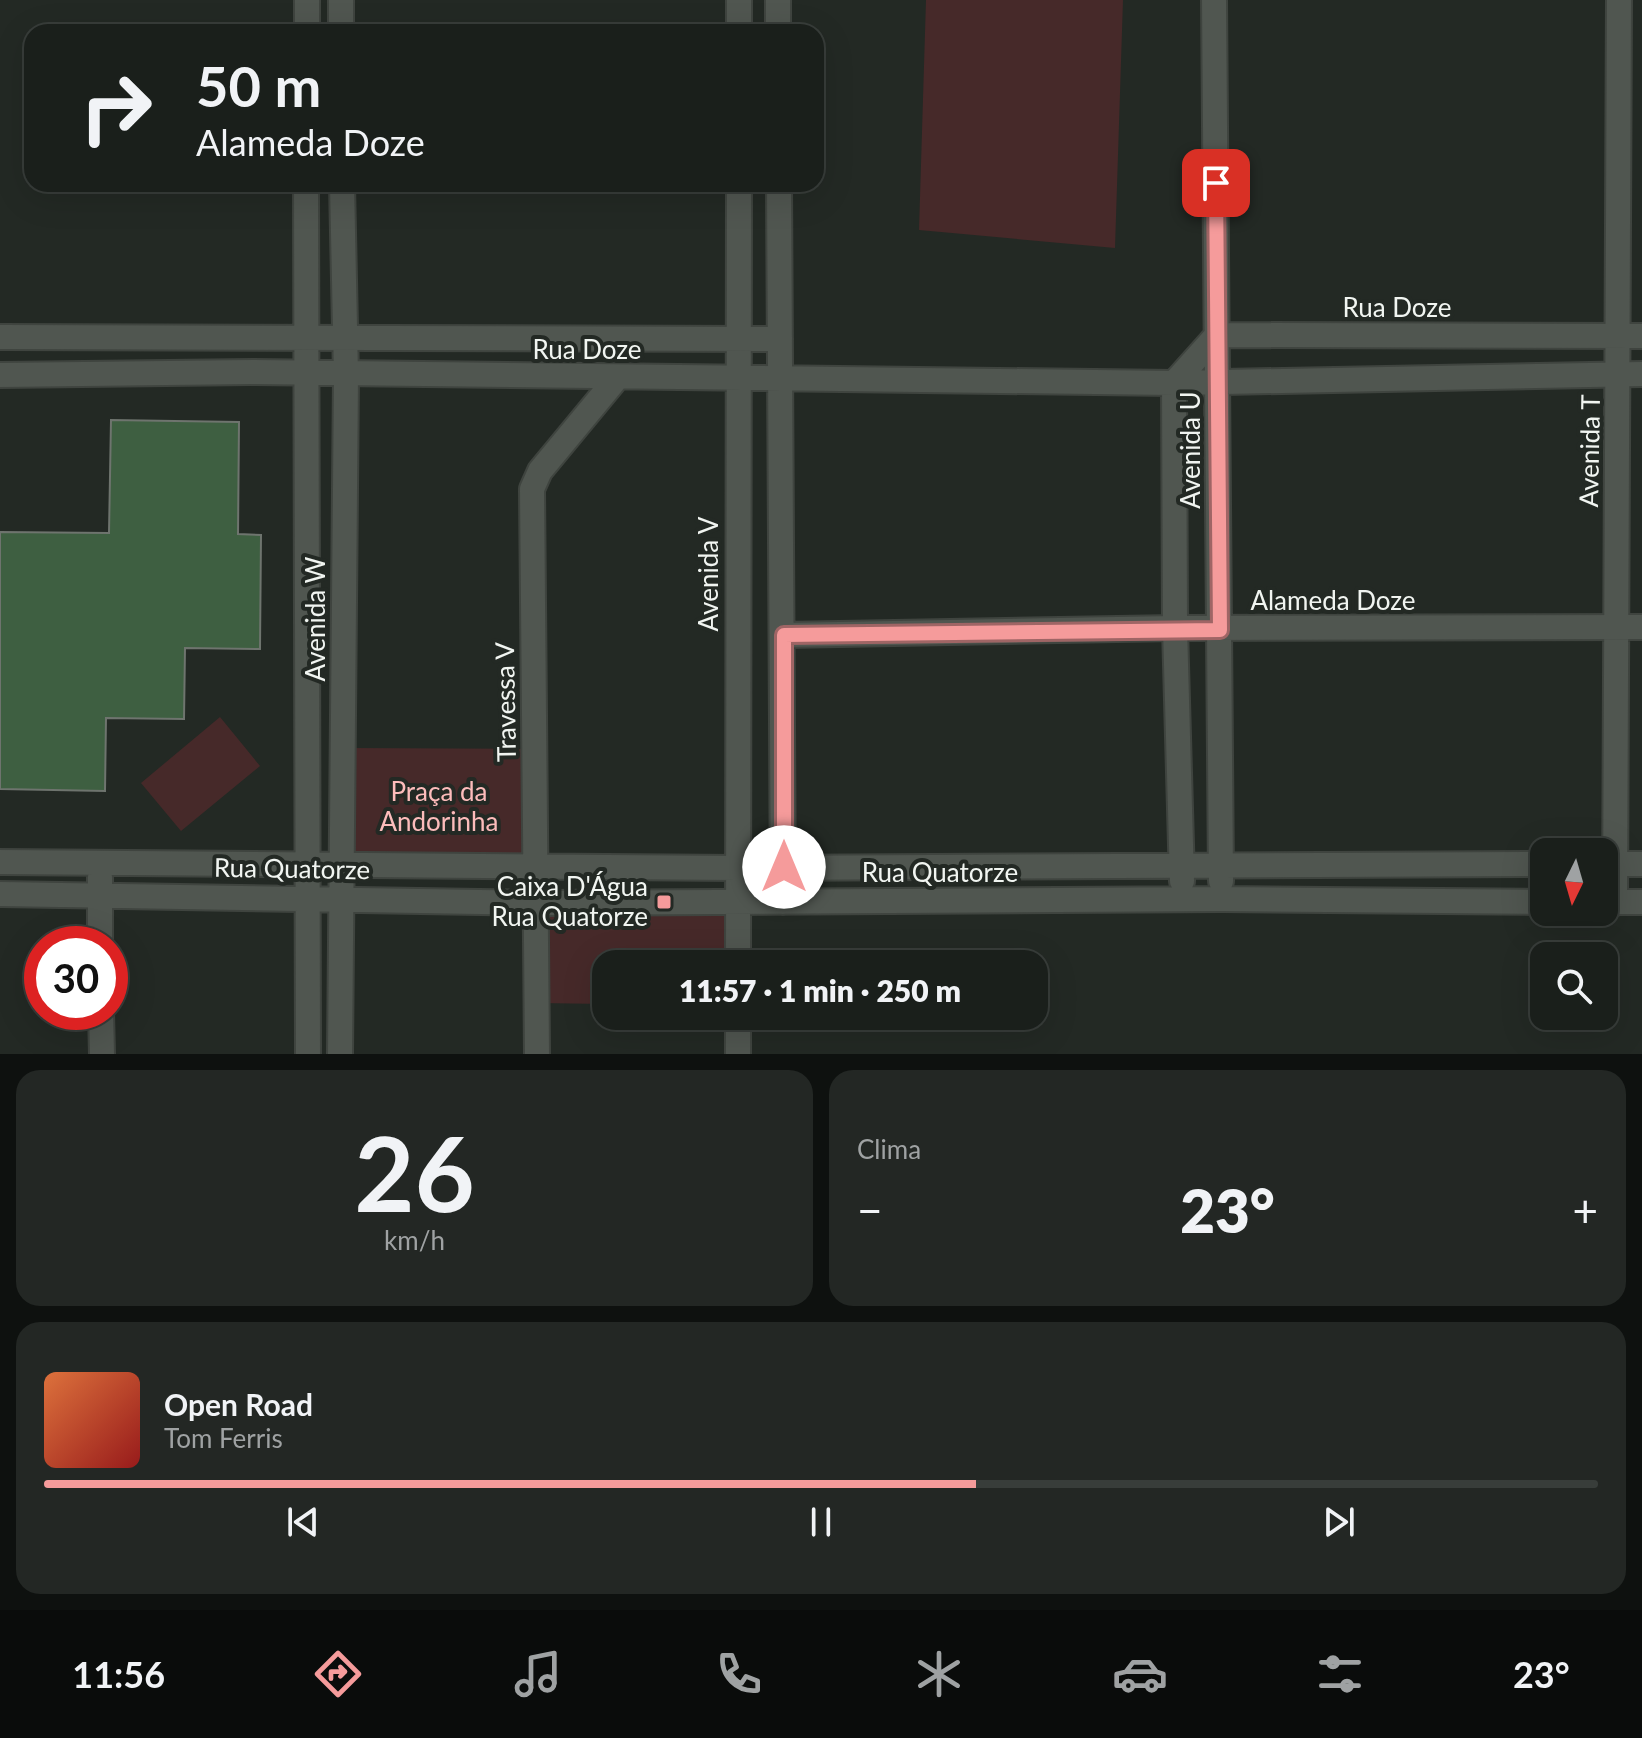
<!DOCTYPE html>
<html lang="pt">
<head>
<meta charset="utf-8">
<style>
  body { margin:0; font-family:Lato,sans-serif; background:#232724; color:#f1f3f6; height:100vh; display:flex; flex-direction:column; font-size:30px; white-space:nowrap }
  * { box-sizing:border-box; margin:0 }
  p { font-size:26px; color:#9fa2a3 }
  .icon { flex:none; width:44px; height:44px; fill:none; stroke:currentColor; stroke-width:2; stroke-linecap:round; stroke-linejoin:round }
  .map { position:relative; height:1054px; overflow:hidden }
  .side { display:flex; flex-direction:column; gap:16px; padding:16px; background:#0e110f; flex:1 }
  .side>* { flex:none }
  .guide { position:absolute; left:24px; top:24px; width:800px; height:168px; border-radius:24px; box-shadow:0 8px 32px #0002,0 0 0 2px #383d3a; background:#1a1f1b; color:#f1f3f6; overflow:hidden }
  .needle { width:52px; rotate:185deg }
  .controls { position:absolute; left:1530px; top:838px; display:grid; gap:16px }
  .controls a { display:grid; place-items:center; width:88px; height:88px; border-radius:16px; background:#1a1f1b; box-shadow:0 8px 32px #0002,0 0 0 2px #383d3a; font-size:40px }
  .speed { position:absolute; left:24px; top:926px; display:flex; gap:16px; font-size:40px; font-weight:700; text-align:center }
  .speed>* { display:grid; place-content:center; width:104px; height:104px; border-radius:50%; background:#1a1f1b; box-shadow:0 8px 32px #0002,0 0 0 2px #383d3a; line-height:1 }
  .speed .limit { border:12px solid #d22; background:#fff; color:#111 }
  .pin { position:absolute; display:grid; place-items:center; width:68px; height:68px; color:#fff; margin:-34px; border-radius:16px; box-shadow:0 4px 12px #0006 }
  .me { position:absolute; width:88px; margin:-44px; rotate:0deg; stroke-linejoin:round; filter:drop-shadow(0 0 6px #0008) }
  .turn { display:flex; align-items:center; gap:28px; height:168px; padding:0 40px; font-size:36px }
  .turn .icon { width:104px; height:104px; stroke-width:2.5 }
  .turn b { display:block; font-size:56px; line-height:68px }
  .big { font-size:60px; font-weight:800; line-height:1.1 }
  .side .widget { flex:1; display:flex; flex-direction:column; justify-content:center; gap:12px; min-width:0; padding:0 28px; border-radius:24px; background:#232724 }
  .side .dial { align-items:center; gap:0 }
  .dial b { font-size:104px; line-height:1 }
  .song { display:flex; align-items:center; gap:24px }
  .cover { width:96px; height:96px; border-radius:12px; background:linear-gradient(135deg,hsl(20 70% 55%),hsl(0 70% 35%)) }
  .played { height:8px; border-radius:4px; background:linear-gradient(90deg,#f59b9b 60%,#383d3a 60%) }
  .keys { display:flex; justify-content:space-around; direction:ltr }
  .heat { display:flex; justify-content:space-between; align-items:center; font-size:44px; direction:ltr }
  .side .tiles { flex:1; display:grid; gap:16px; grid-template-columns:1fr 1fr }
  .widget:last-child { grid-column:span 2 }
  .trip { position:absolute; left:592px; top:950px; width:456px; height:80px; border-radius:24px; background:#1a1f1b; box-shadow:0 8px 32px #0002,0 0 0 2px #383d3a; font-weight:800; line-height:80px; text-align:center }
  .tab-bar { display:flex; height:128px; justify-content:space-around; align-items:center; background:#0a0c0b; color:#9fa2a3 }
  .tab-bar .icon { width:56px; height:56px }
  .tab-bar .on { color:#f59b9b }
  .tab-bar b { font-size:36px; color:#f1f3f6 }
  .map>svg:first-child { display:block }
  .green { fill:#462929 }
  .building { fill:#3e5f41; stroke:#6e746e; stroke-width:2 }
  .lines { fill:none; stroke-linecap:round; stroke-linejoin:round }
  .minor-casing { stroke:#3f443f; stroke-width:28 }
  .minor { stroke:#505650; stroke-width:24 }
  .route-casing { stroke:#9f6565; stroke-width:20 }
  .route { stroke:#f59b9b; stroke-width:14 }
  .poi-dot { fill:#f59b9b; stroke:#232924; stroke-width:3 }
  .labels { text-anchor:middle; stroke-width:8; stroke-linejoin:round; paint-order:stroke }
  .street-label { font-size:26px; fill:#f1f5f1; stroke:#232924 }
  .park-label { font-size:26px; fill:#fcbcbb; stroke:#232924 }
  .poi-label { font-size:26px; fill:#f1f5f1; stroke:#232924; text-anchor:end }
</style>
</head>
<body>
<div class="map">
<svg width="1642" height="1054" viewBox="0 0 1642 1054">
  <rect width="100%" height="100%" fill="#232924"/>
  <path class="green" d="M926 0H1123L1115 248 919 230Z
    M220 717 260 766 181 831 141 783Z
    M344 748 535 749V866L343 865Z
    M536 902 739 903 738 964H606V1004L537 1003Z"/>
  <path class="building" d="M111 420 239 422 238 534 261 535 260 649 185 648 184 719 106 718 105 791 0 789V532L109 533Z"/>
  <g class="lines">
    <defs>
      <path id="minor" d="M341 0V32
        M778 0V32
        M1214 0 1221 881
        M307 32V0
        M739 32V0
        M306 184 308 1054
        M779 184 783 902
        M0 337 780 339
        M0 375 251 372 1174 383 1642 374
        M784 635 1175 628 1642 627
        M0 862 738 868 1544 864
        M1604 864H1642
        M100 878V944
        M1182 881 1175 628 1174 383 1217 335 1642 336
        M0 894 536 903 1222 899 1544 902
        M1604 902H1642
        M1615 903 1619 0
        M738 964 739 184
        M101 1012 102 1054
        M738 1016V1054
        M340 1054 346 376 342 184
        M537 1054 532 489 540 471 616 379"/>
    </defs>
    <use href="#minor" class="minor-casing"/>
    <use href="#minor" class="minor"/>
  </g>
  <g class="lines">
    <defs>
      <path id="route" d="M784 867V635L1220 630 1216 183"/>
    </defs>
    <use href="#route" class="route-casing"/>
    <use href="#route" class="route"/>
  </g>
  <rect class="poi-dot" x="656" y="894" width="16" height="16" rx="4"/>
  <g class="labels">
    <g class="street-label">
      <text x="1397" y="317">Rua Doze</text>
      <text x="587" y="359">Rua Doze</text>
      <text transform="translate(1191 450) rotate(-90)" y="9">Avenida U</text>
      <text transform="translate(1590 451) rotate(-89)" y="9">Avenida T</text>
      <text transform="translate(709 574) rotate(-90)" y="9">Avenida V</text>
      <text x="1333" y="610">Alameda Doze</text>
      <text transform="translate(316 619) rotate(-90)" y="9">Avenida W</text>
      <text transform="translate(506 702) rotate(-91)" y="9">Travessa V</text>
      <text transform="translate(292 869) rotate(1)" y="9">Rua Quatorze</text>
      <text x="940" y="882">Rua Quatorze</text>
    </g>
    <g class="park-label">
      <text x="439" y="801">Praça da<tspan x="439" dy="30">Andorinha</tspan></text>
    </g>
    <g class="poi-label">
      <text x="648" y="896">Caixa D'Água<tspan x="648" dy="30">Rua Quatorze</tspan></text>
    </g>
  </g>
</svg>
<div class="controls">
<a><svg class="needle" viewBox="-14 -14 28 28"><path d="M0-13l5 13h-10z" fill="#e53935"/><path d="M0 13l5-13h-10z" fill="#9fa2a3"/></svg></a>
<a><svg class="icon" aria-label="search" viewBox="0 0 24 24"><circle cx="10" cy="10" r="6"/><path d="M15 15l6 6"/></svg></a>
</div>
<div class="speed"><div class="limit">30</div></div>
<div class="pin" style="left:1216px;top:183px;background:#d93025"><svg class="icon" aria-label="arrive" viewBox="0 0 24 24"><path d="M6 21V4h12l-3 4 3 4H6"/></svg></div>
<svg class="me" style="left:784px;top:867px" viewBox="-20 -20 40 40"><circle r="19" fill="#fff"/><path d="M0-13L10 11 0 6-10 11z" fill="#f59b9b"/></svg>
<div class="trip">11:57 · 1 min · 250 m</div>
<div class="guide">
<div class="turn"><svg class="icon" aria-label="right" viewBox="0 0 24 24"><path d="M7 20v-9h11M14 6l5 5-5 5"/></svg><div><b>50 m</b>Alameda Doze</div></div>
</div>
</div>
<section class="side">
<div class="tiles">
<div class="widget dial"><b>26</b><p>km/h</p></div>
<div class="widget"><p>Clima</p>
<div class="heat"><a>−</a><b class="big">23°</b><a>+</a></div>
</div>
<div class="widget">
<div class="song"><i class="cover"></i><div><b>Open Road</b><p>Tom Ferris</p></div></div>
<div class="played"></div>
<div class="keys"><svg class="icon" aria-label="previous" viewBox="0 0 24 24"><path d="M18 5L8 12l10 7zM5 5v14"/></svg><svg class="icon" aria-label="pause" viewBox="0 0 24 24"><path d="M8 5v14M16 5v14"/></svg><svg class="icon" aria-label="next" viewBox="0 0 24 24"><path d="M6 5l10 7-10 7zM19 5v14"/></svg></div>
</div>
</div>
</section>
<nav class="tab-bar">
<b>11:56</b>
<svg class="icon on" aria-label="directions" viewBox="0 0 24 24"><path d="M12 3l9 9-9 9-9-9zM9 14v-3h6M13 9l2 2-2 2"/></svg>
<svg class="icon" aria-label="music" viewBox="0 0 24 24"><path d="M9 18V5l10-2v13"/><circle cx="6" cy="18" r="3"/><circle cx="16" cy="16" r="3"/></svg>
<svg class="icon" aria-label="phone" viewBox="0 0 24 24"><path d="M5 4h4l2 5-3 2q2 4 5 5l2-3 5 2v4C11 20 4 13 5 4z"/></svg>
<svg class="icon" aria-label="climate" viewBox="0 0 24 24"><path d="M12 3v18M4 7l16 10M4 17L20 7"/></svg>
<svg class="icon" aria-label="car" viewBox="0 0 24 24"><path d="M5 17H2v-5l4-1 3-4h7l3 4 3 1v5h-3M9 17h6M6 11h13"/><circle cx="7" cy="17" r="2"/><circle cx="17" cy="17" r="2"/></svg>
<svg class="icon" aria-label="filters" viewBox="0 0 24 24"><path d="M4 7h16M4 17h16"/><circle cx="9" cy="7" r="2"/><circle cx="15" cy="17" r="2"/></svg>
<b>23°</b>
</nav>
</body>
</html>
